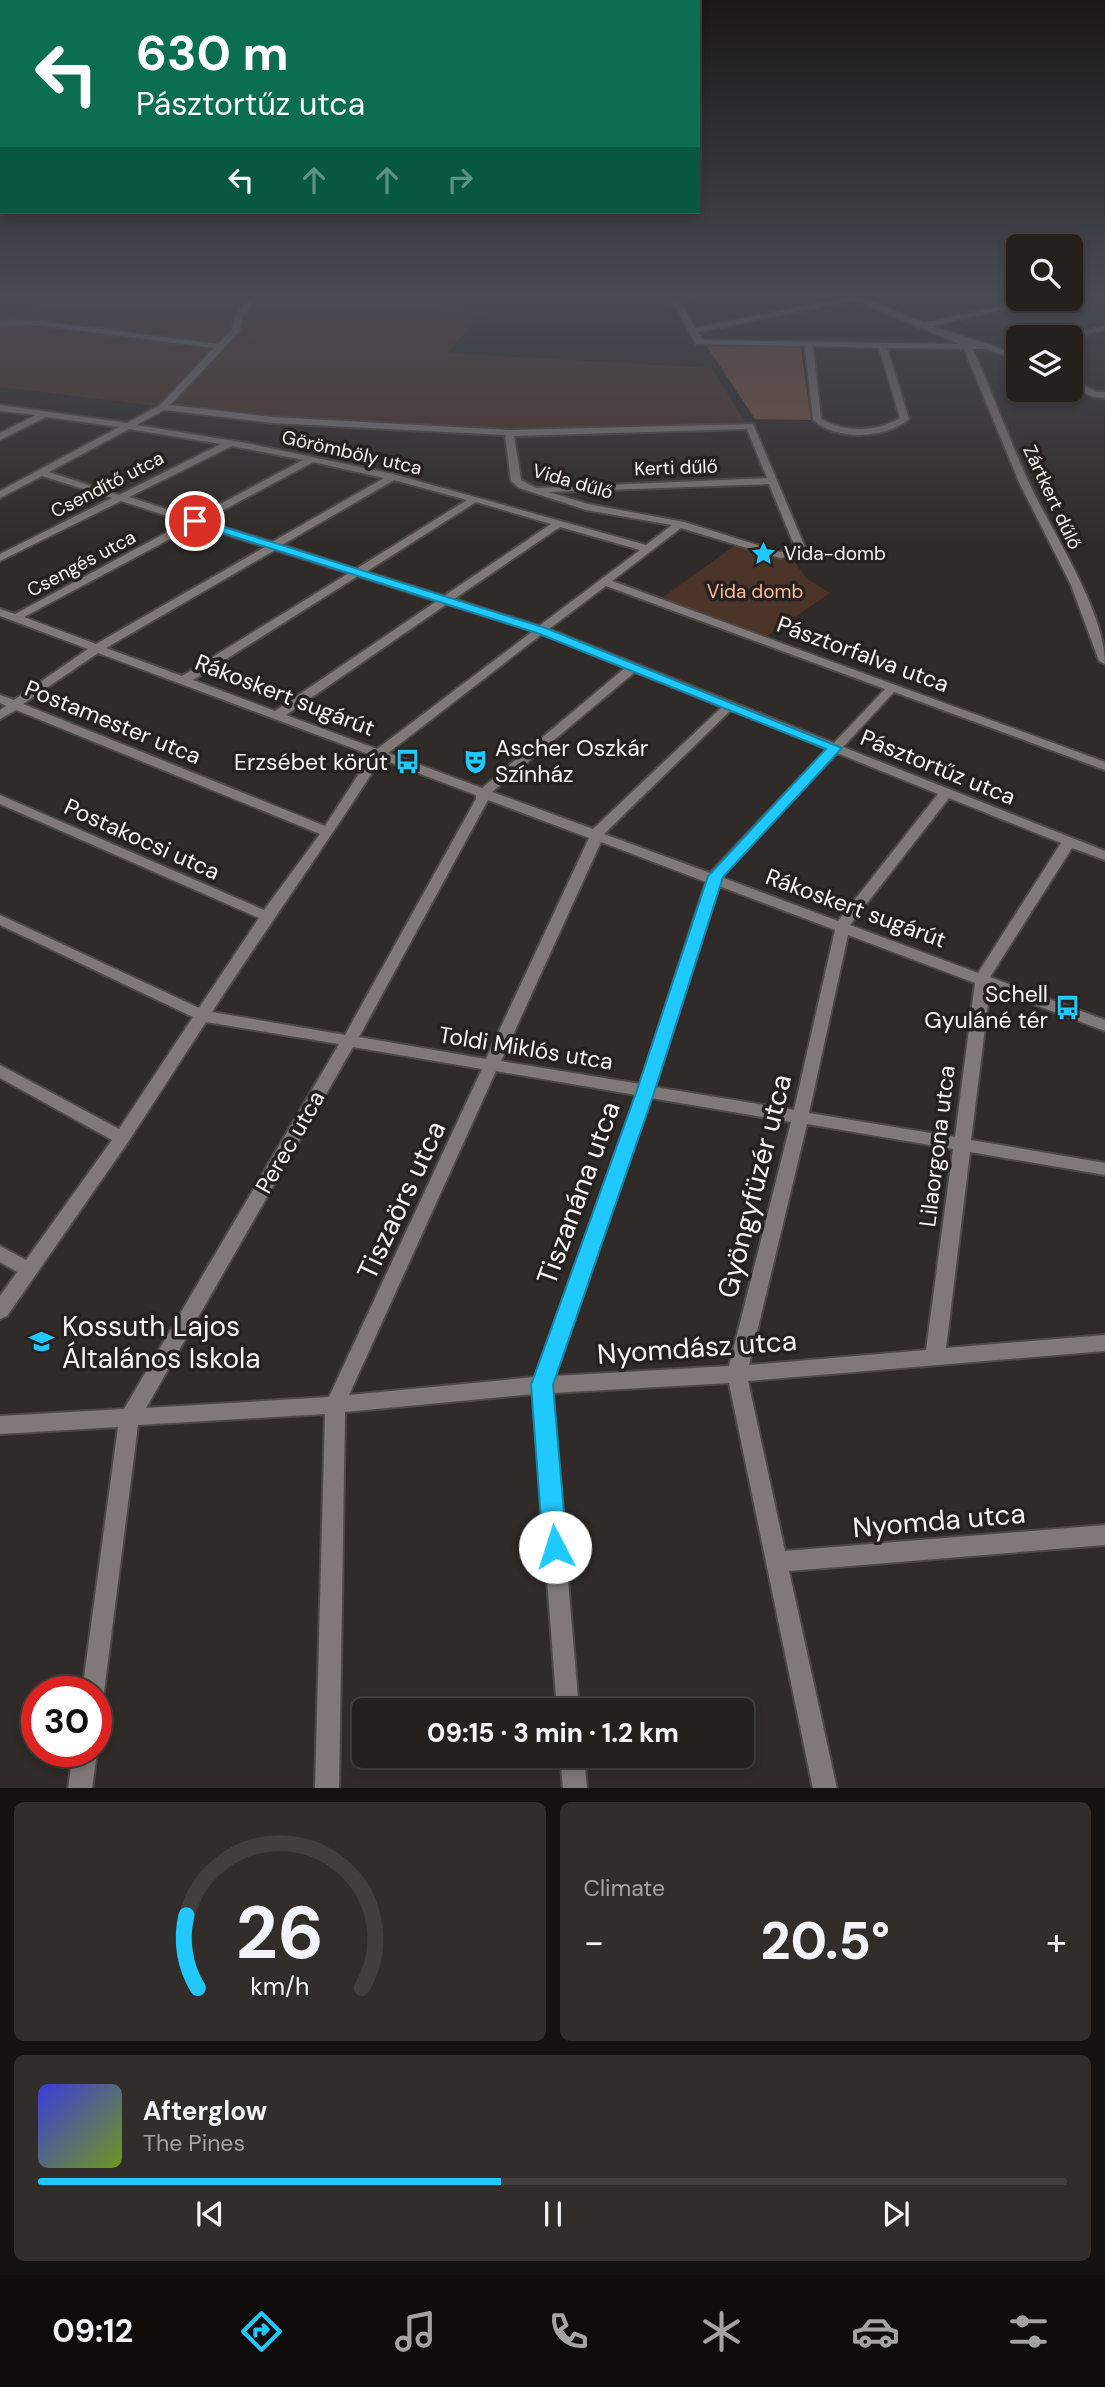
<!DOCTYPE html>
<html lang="en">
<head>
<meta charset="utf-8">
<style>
  body { margin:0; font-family:"DM Sans",sans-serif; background:#302d2b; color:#f1f3f6; height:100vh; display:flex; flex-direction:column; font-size:26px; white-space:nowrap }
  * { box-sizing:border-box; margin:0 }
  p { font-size:23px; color:#a3a3a4 }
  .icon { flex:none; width:38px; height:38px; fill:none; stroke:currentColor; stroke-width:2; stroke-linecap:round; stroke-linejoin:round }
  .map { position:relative; height:1788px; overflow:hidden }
  .sheet { display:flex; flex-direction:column; gap:14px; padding:14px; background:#141210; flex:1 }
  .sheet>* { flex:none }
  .hud { position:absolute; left:0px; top:0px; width:700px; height:214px; box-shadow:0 4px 10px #0003,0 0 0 2px #413e3c; background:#0b6e4f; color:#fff; overflow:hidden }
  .controls { position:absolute; left:1006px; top:234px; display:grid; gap:14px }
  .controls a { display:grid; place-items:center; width:77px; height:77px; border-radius:10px; background:#24201e; box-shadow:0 4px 10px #0003,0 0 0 2px #413e3c; font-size:35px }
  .speed { position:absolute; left:21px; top:1676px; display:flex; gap:14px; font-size:35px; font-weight:700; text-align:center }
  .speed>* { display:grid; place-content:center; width:91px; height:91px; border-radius:50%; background:#24201e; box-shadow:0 4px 10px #0003,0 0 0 2px #413e3c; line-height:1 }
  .speed .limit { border:10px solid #d22; background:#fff; color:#111 }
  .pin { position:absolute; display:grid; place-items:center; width:60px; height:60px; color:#fff; margin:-30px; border:4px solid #fff; border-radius:50%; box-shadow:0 2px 7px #0007 }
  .me { position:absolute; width:77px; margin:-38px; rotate:355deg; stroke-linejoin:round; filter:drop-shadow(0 0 5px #0008) }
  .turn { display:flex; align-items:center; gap:24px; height:147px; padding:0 21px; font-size:32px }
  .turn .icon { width:91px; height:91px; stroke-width:2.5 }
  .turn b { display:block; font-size:49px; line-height:60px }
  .lanes { display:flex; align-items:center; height:66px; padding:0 21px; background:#0003; justify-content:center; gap:35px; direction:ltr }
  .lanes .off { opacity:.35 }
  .big { font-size:52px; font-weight:800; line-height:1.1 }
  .sheet .card { flex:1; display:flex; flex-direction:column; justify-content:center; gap:10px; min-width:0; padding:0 24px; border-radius:10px; background:#302d2b }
  .sheet .dial { align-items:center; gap:0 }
  .dial svg { height:182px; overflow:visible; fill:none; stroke:#413e3c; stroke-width:7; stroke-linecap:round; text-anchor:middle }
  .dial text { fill:#f1f3f6; stroke:none }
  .song { display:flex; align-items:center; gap:21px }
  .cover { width:84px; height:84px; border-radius:10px; background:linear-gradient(135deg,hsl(240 70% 55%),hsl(80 70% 35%)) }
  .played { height:7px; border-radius:4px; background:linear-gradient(90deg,#20c9fd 45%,#413e3c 45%) }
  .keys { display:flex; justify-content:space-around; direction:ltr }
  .heat { display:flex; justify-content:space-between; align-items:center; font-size:38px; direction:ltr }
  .sheet .tiles { flex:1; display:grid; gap:14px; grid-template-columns:1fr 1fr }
  .card:last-child { grid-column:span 2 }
  .trip { position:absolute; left:352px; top:1698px; width:402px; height:70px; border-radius:10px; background:#24201e; box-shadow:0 4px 10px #0003,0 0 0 2px #413e3c; font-weight:800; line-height:70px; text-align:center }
  .tab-bar { display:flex; height:112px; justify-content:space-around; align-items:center; background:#0e0d0c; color:#a3a3a4 }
  .tab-bar .icon { width:49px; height:49px }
  .tab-bar .selected { color:#20c9fd }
  .tab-bar b { font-size:32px; color:#f1f3f6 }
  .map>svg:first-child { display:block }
  .green { fill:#4c3429 }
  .forest { fill:#7a523f }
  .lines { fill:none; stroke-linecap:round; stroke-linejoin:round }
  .minor-casing { stroke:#4d4947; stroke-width:4 }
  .minor { fill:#807977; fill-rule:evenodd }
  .route { fill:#20c9fd; stroke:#1583a4; stroke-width:2 }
  .labels { text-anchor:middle; stroke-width:7; stroke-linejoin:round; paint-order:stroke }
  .far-street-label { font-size:19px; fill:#f6f3f1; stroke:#26211f }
  .far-poi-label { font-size:19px; fill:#f6f3f1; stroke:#26211f; text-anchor:start }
  .far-park-label { font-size:19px; fill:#feb999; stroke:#26211f }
  .street-label { font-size:23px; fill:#f6f3f1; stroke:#26211f }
  .poi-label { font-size:23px; fill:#f6f3f1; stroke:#26211f; text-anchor:end }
  .near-street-label { font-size:28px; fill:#f6f3f1; stroke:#26211f }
  .near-poi-label { font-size:28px; fill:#f6f3f1; stroke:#26211f; text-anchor:start }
</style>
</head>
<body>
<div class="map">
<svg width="1105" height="1789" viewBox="0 0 1105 1789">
  <rect width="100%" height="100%" fill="#302b28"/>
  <path class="green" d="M53 297H393L485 310 447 353 712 368 747 425C623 429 499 435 375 427 250 419 125 402 0 387V320Z
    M737 544 794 561 806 578 830 593 764 638 659 600Z"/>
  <path class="forest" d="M706 345 801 348 811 420 755 419Z"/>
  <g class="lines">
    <defs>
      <path id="minor" d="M251 297H259L243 315 239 332 170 405 272 417 509 430 753 424 805 547 798 555 780 558 681 528 612 581 1105 762V770L894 692 843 747 1105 851V860L1072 848 990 977 1105 1020V1031L990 988 971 1140 1105 1163V1175L970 1152 946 1348 1105 1335V1351L748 1381 785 1551 1105 1525V1545L789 1571 837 1789H813L729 1383 552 1393 579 1710H557L533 1394 345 1412 339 1789H315L325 1414 138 1425 104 1692 101 1700 96 1702V1692H82L118 1427 0 1434V1416L124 1409 339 1044 206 1022 128 1142 7 1316 0 1319V1296L17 1272 0 1262V1246L26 1260 112 1140 0 1078V1065L119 1129 193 1017 0 925V915L199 1008 259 918 0 804V795L264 910 320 834 16 710 0 719V710L6 706 0 703V695L14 700 88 649 0 616V609L15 614 186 522 121 501 0 561V554L112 498 42 476 0 498V491L119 427 46 417 0 440V433L36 415 0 411V405L127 423 160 405 214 348 38 325 0 326V322L38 321 218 344 232 329 235 315ZM164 410 272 423 505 435 511 481 519 488 586 510 672 525 646 545 393 474 246 443 137 425ZM129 429 221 444 119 495 49 472ZM747 429 767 478 536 488 521 480 514 436ZM232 446 303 460 194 518 129 497ZM313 462 384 478 272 542 203 521ZM394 480 467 500 356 569 282 545ZM769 484 795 547 791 550 780 552 684 522 588 504 549 492ZM476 502 551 524 444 596 366 572ZM196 525 265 547 96 644 24 617ZM560 527 640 550 539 626 454 599ZM275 550 349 573 182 676 106 648ZM358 576 437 601 275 711 193 680ZM606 586 885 689 834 743 549 629ZM447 604 533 631 377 749 286 715ZM542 634 625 668 482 788 388 753ZM98 653 371 755 325 826 23 704ZM635 672 722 707 593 829 492 792ZM731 710 827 749 710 873 604 834ZM837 753 938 794 838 921 721 877ZM381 759 476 795V799L345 1035 212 1012C267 927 326 845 381 759ZM949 798 1061 843 978 973 850 925ZM488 800 589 838 486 1059 359 1037ZM601 842 706 882 640 1084 501 1061ZM719 886 835 930 794 1110 655 1087ZM848 935 975 983 955 1137 809 1113ZM353 1047 482 1069 329 1397 146 1408ZM496 1071 636 1095 535 1377 349 1395ZM651 1098 791 1122 729 1366 555 1376ZM807 1124 953 1149 926 1350 749 1365Z
        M670 297H694L680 301 695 328 848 297H862L924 323 1032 299H1047L932 326C960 337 991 343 1018 356V361L987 349H973C992 393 1009 439 1029 483 1052 532 1105 611 1105 664L1099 661 1071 585 1019 482 964 349 887 348 909 419C885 439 837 441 813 420L805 346 696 344ZM855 300 959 344 702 340 698 332ZM813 346 879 348 900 418C876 432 846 433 821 419Z
        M1100 297H1105V302H1102Z
        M1105 326V330L1071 338H1057Z
        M1071 380 1097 392H1105V398L1093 397 1071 386Z
        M96 1751 97 1752 92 1789H68L73 1752Z
        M560 1755H584L587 1789H563Z"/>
    </defs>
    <use href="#minor" class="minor-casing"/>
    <use href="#minor" class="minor"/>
  </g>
  <linearGradient id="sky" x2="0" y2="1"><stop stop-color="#1a1816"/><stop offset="0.54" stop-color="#484a53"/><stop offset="1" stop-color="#484a53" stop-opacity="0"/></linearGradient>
  <rect width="1105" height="547" fill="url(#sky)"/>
  <path class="route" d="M195 518 546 628 842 748 723 877 655 1090 553 1385 567 1547 563 1555 555 1558 546 1555 543 1547 531 1385 637 1090 708 876 826 749 537 633 191 523V519Z"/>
  <defs>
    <symbol id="sight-bare" viewBox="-9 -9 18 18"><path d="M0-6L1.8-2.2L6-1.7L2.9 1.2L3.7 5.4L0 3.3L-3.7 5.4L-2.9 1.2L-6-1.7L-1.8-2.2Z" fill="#20c9fd" stroke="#26211f" stroke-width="2.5" paint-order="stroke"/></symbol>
    <symbol id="theatre-bare" viewBox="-9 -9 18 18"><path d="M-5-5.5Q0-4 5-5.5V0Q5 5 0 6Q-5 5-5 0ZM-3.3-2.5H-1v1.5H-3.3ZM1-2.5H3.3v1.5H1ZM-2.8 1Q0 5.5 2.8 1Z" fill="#20c9fd" stroke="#26211f" stroke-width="2.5" paint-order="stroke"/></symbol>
    <symbol id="bus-bare" viewBox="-9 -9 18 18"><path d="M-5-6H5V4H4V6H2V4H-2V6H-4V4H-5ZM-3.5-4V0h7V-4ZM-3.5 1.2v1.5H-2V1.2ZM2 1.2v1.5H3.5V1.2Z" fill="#20c9fd" stroke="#26211f" stroke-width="2.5" paint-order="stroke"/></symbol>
    <symbol id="school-bare" viewBox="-9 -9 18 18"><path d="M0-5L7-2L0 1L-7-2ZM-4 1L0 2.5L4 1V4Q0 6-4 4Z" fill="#20c9fd" stroke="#26211f" stroke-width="2.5" paint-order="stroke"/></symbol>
  </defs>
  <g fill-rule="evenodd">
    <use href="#sight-bare" x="746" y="536" width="35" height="35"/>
    <use href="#theatre-bare" x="458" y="744" width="35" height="35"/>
    <use href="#bus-bare" x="390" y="744" width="35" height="35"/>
    <use href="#bus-bare" x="1050" y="990" width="35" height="35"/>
    <use href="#school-bare" x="24" y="1324" width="35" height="35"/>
  </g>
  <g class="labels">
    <g class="far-street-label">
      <text transform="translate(352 452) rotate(13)" y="7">Görömböly utca</text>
      <text transform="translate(676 467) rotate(-2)" y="7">Kerti dűlő</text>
      <text transform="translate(573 481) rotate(16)" y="7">Vida dűlő</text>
      <text transform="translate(107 484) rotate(-27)" y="7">Csendítő utca</text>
      <text transform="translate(1053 497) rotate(65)" y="7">Zártkert dűlő</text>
      <text transform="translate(81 563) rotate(-28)" y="7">Csengés utca</text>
    </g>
    <g class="far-poi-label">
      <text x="784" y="560">Vida-domb</text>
    </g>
    <g class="far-park-label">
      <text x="755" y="598">Vida domb</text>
    </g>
    <g class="street-label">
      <text transform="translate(863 654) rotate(20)" y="8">Pásztorfalva utca</text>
      <text transform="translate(285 695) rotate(21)" y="8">Rákoskert sugárút</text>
      <text transform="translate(113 722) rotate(22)" y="8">Postamester utca</text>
      <text transform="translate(938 767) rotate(22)" y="8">Pásztortűz utca</text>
      <text transform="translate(142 839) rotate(24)" y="8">Postakocsi utca</text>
      <text transform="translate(856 908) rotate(20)" y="8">Rákoskert sugárút</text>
      <text transform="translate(526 1048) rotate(9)" y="8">Toldi Miklós utca</text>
      <text transform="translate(290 1142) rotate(-60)" y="8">Perec utca</text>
      <text transform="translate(937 1146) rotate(-83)" y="8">Lilaorgona utca</text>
    </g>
    <g class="poi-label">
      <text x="495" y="756" text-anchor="start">Ascher Oszkár<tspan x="495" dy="26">Színház</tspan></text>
      <text x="388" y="770">Erzsébet körút</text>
      <text x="1048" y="1002">Schell<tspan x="1048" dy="26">Gyuláné tér</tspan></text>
    </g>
    <g class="near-street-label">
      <text transform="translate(754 1186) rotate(-76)" y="10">Gyöngyfüzér utca</text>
      <text transform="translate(578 1193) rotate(-70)" y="10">Tiszanána utca</text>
      <text transform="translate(401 1200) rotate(-65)" y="10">Tiszaörs utca</text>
      <text transform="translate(697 1347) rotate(-4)" y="10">Nyomdász utca</text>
      <text transform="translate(939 1520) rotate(-5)" y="10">Nyomda utca</text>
    </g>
    <g class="near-poi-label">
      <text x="62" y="1336">Kossuth Lajos<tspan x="62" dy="32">Általános Iskola</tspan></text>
    </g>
  </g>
</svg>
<div class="controls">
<a><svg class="icon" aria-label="search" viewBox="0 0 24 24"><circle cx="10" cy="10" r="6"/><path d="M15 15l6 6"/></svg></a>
<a><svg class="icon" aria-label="layers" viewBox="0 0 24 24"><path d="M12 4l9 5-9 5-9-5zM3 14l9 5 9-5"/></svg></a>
</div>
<div class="speed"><div class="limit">30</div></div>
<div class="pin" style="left:195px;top:521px;background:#d93025"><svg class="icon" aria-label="arrive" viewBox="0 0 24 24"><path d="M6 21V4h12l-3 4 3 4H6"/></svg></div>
<svg class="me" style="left:555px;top:1547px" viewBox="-20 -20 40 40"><circle r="19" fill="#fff"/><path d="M0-13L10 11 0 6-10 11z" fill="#20c9fd"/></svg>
<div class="trip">09:15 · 3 min · 1.2 km</div>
<div class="hud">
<div class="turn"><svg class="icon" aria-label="left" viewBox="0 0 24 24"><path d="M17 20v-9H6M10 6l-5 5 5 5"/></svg><div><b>630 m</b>Pásztortűz utca</div></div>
<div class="lanes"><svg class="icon" aria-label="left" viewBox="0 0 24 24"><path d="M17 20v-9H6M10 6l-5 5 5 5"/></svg><svg class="icon off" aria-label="ahead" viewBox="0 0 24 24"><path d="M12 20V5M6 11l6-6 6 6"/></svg><svg class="icon off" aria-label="ahead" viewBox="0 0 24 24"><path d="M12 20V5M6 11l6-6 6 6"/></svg><svg class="icon off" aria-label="right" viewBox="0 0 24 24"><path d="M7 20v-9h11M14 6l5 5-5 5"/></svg></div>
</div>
</div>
<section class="sheet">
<div class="tiles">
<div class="card dial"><svg viewBox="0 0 100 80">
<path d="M14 69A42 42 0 1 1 86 69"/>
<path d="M14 69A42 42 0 0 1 9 37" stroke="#20c9fd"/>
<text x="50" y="56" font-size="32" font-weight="700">26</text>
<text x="50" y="72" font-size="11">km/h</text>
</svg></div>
<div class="card"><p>Climate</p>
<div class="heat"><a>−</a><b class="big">20.5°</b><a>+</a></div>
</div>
<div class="card">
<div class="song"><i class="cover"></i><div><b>Afterglow</b><p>The Pines</p></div></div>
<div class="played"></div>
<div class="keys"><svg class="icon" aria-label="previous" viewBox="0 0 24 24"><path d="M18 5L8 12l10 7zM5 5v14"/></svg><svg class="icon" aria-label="pause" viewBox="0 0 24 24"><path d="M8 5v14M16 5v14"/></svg><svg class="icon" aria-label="next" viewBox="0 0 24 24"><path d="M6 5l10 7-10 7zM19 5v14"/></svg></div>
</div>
</div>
</section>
<nav class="tab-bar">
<b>09:12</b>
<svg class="icon selected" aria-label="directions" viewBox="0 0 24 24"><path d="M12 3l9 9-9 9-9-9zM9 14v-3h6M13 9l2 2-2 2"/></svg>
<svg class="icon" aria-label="music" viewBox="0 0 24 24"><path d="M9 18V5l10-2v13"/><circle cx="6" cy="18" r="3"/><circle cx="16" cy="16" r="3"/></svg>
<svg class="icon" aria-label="phone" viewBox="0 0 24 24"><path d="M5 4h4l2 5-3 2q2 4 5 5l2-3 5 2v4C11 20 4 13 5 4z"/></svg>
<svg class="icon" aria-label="climate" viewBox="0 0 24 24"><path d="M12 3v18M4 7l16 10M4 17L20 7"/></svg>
<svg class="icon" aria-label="car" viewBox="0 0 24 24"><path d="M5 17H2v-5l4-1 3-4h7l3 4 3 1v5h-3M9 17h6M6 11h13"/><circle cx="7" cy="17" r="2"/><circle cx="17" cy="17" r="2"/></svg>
<svg class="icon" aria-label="filters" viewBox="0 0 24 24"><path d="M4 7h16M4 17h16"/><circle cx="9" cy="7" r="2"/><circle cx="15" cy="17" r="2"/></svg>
</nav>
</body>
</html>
